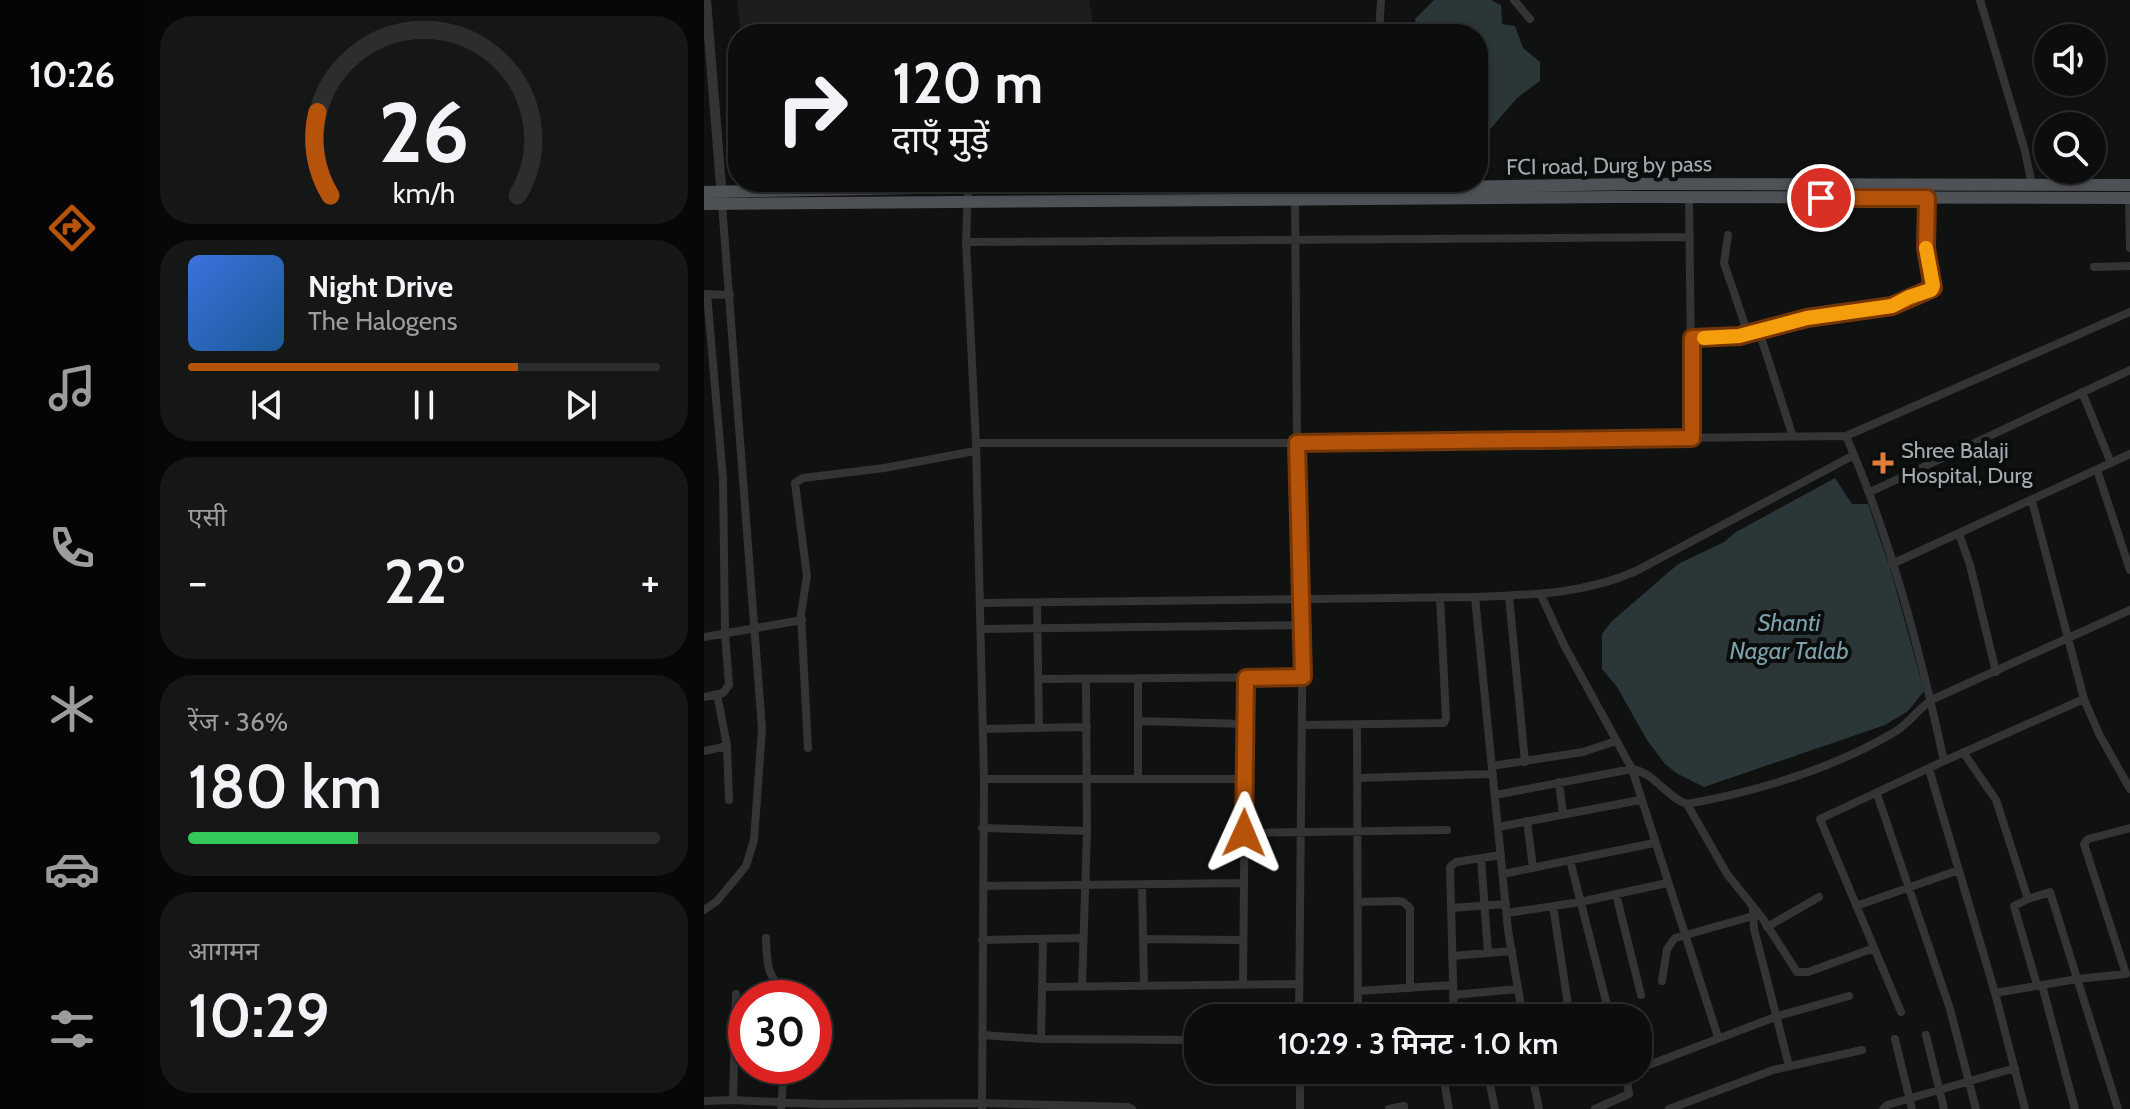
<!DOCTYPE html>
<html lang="hi">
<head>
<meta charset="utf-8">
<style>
  body { margin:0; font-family:Cabin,"Noto Sans Devanagari",sans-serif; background:#151616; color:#f1f3f6; height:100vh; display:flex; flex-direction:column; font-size:30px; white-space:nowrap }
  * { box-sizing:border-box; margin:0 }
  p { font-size:26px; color:#9a9c9d }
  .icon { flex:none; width:44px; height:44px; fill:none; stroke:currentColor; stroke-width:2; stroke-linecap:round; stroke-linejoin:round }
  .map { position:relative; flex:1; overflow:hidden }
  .side { display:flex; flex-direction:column; gap:16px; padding:16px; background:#070707; width:560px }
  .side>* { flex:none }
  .banner { position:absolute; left:24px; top:24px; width:760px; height:168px; border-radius:32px; box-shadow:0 2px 6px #0004,0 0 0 2px #2c2d2e; background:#0c0d0d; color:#f1f3f6; overflow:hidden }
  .buttons { position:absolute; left:1330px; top:24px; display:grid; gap:16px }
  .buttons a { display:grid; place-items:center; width:72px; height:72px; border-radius:50%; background:#0c0d0d; box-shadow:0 2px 6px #0004,0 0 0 2px #2c2d2e; font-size:40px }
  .speed { position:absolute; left:24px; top:980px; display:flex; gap:16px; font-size:40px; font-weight:700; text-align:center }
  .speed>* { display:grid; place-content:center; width:104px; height:104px; border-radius:50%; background:#0c0d0d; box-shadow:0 2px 6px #0004,0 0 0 2px #2c2d2e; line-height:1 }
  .speed .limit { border:12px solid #d22; background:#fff; color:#111 }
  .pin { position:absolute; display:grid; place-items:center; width:68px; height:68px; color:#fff; margin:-34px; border:4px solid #fff; border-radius:50%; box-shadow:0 2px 8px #0007 }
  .me { position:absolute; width:88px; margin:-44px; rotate:1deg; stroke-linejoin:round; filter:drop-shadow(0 0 6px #0008) }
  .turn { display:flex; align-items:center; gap:28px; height:168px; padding:0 32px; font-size:36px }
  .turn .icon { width:104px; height:104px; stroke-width:2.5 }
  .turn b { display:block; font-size:56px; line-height:68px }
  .big { font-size:60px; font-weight:600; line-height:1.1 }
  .side .card { flex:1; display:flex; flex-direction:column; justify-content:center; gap:12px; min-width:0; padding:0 28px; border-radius:32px; background:#151616 }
  .side .dial { align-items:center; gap:0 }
  .dial svg { height:208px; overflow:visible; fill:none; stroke:#2c2d2e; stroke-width:7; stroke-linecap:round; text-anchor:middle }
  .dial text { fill:#f1f3f6; stroke:none }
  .song { display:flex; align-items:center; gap:24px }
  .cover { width:96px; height:96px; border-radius:12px; background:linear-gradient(135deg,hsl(220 70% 55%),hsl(210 70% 35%)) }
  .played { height:8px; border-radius:4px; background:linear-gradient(90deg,#b45309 70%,#2c2d2e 70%) }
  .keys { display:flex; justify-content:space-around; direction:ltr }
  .heat { display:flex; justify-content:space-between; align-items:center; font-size:44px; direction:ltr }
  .charge { height:12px; border-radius:6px; background:linear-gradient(90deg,#34c759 36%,#2c2d2e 0) }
  .trip { position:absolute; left:480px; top:1004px; width:468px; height:80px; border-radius:32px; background:#0c0d0d; box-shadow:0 2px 6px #0004,0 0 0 2px #2c2d2e; font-weight:600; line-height:80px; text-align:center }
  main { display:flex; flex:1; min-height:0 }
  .tabs { display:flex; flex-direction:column; width:144px; justify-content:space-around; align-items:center; background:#050505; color:#9a9c9d }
  .tabs .icon { width:56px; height:56px }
  .tabs .current { color:#b45309 }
  .tabs b { font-size:36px; color:#f1f3f6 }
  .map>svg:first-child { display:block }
  .built { fill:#1c1d1e }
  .water { fill:#2b3639 }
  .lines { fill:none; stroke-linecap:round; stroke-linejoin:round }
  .minor { stroke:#323436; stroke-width:8 }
  .tertiary { stroke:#323436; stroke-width:10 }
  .primary { stroke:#4e5155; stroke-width:12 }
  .route-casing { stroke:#753606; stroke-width:20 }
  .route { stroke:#b45309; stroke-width:14 }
  .slow { stroke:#f59e0b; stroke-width:14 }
  .poi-dot { fill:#e17d39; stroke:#0b0c0c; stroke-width:3 }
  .labels { text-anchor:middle; stroke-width:8; stroke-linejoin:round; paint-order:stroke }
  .street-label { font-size:22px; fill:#a3abb1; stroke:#0b0c0c }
  .poi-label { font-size:22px; fill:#a3abb1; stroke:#0b0c0c; text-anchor:start }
  .water-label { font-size:24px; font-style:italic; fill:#7ca0aa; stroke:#0b0c0c }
</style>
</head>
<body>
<main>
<nav class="tabs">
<b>10:26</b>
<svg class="icon current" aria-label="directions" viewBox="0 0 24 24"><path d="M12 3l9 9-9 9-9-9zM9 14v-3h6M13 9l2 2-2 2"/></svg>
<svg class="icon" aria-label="music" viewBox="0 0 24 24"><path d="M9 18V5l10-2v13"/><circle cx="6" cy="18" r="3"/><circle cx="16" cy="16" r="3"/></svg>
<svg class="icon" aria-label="phone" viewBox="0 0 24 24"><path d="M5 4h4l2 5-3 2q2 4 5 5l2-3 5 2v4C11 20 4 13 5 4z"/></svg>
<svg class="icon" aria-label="climate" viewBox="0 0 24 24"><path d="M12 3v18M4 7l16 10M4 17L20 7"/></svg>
<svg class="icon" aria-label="car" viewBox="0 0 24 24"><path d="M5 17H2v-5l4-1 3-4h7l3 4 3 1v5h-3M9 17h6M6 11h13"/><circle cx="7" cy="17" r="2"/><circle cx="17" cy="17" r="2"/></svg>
<svg class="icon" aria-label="filters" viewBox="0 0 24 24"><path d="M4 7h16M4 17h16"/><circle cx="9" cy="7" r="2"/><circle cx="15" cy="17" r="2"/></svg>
</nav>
<section class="side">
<div class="card dial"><svg viewBox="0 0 100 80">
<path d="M14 69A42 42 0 1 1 86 69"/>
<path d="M14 69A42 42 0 0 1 9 37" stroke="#b45309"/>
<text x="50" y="56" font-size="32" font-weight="700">26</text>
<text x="50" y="72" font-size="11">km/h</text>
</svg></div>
<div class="card">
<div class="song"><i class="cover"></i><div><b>Night Drive</b><p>The Halogens</p></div></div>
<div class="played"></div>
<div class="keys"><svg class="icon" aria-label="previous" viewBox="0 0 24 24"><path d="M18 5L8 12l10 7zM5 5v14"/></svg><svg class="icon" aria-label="pause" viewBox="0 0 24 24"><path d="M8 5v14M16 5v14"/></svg><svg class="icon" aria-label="next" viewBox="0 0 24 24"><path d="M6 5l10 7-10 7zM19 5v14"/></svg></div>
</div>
<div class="card"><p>एसी</p>
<div class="heat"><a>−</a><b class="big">22°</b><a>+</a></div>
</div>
<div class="card"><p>रेंज · 36%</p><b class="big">180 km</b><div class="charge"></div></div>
<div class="card"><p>आगमन</p><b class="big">10:29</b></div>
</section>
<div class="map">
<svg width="1426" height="1109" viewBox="0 0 1426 1109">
  <rect width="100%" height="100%" fill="#101111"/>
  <path class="built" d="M33 0H385L391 34H37Z"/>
  <path class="water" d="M730 0H787L797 5 798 24 811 26 819 48 836 62V81L813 98 782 134 774 137V34H714L711 19Z
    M1131 478 1148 504H1164L1187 571 1220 691 1204 711 1181 725 1000 787 974 774 961 764 943 740 913 687 898 669V634L907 622 974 564 1020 542 1032 532Z"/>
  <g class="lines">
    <path class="minor" d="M810 0 826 19
      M1276 0 1321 151 1328 185
      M675 34 677 0
      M264 187 262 242 272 443 280 779 278 1109
      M591 197 593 443 599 598 595 1018
      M985 197 988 438
      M1425 198 1426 248
      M1024 235 1020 263 1044 334
      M262 242 986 237
      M1390 267 1426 266
      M0 294 26 295
      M1055 331 1089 437
      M988 338 1035 336 1103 318 1188 306 1205 297 1227 290 1229 285 1222 248V195
      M1378 392 1407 463
      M1142 436C1187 539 1216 651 1240 761
      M272 443H593L1142 436 1426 312
      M1393 470 1426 570
      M1166 492 1426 370
      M1328 501 1380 699 1395 734 1426 789
      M1255 534 1266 565 1292 672
      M1188 564 1426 454
      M837 595 860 645 928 769 1014 1037
      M805 596 821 762
      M771 597 804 930 819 1018
      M333 602 335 727
      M276 603 771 597C826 595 881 594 932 571L1150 455
      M277 629 599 625
      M0 637 98 620
      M335 679 599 677
      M13 694 23 746 25 800
      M0 697 19 693 25 685 21 633 19 479 3 294
      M435 721 541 724
      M599 725 740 723 742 718 736 597
      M653 725 654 1018
      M279 729 383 727
      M104 748 97 614 103 576 91 483 99 478 180 468 271 451
      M0 751 23 746
      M1259 752 1292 800 1324 899 1346 892 1414 1109
      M788 766 879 752 912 741
      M1225 769 1291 993
      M434 778V678
      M653 778 789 774
      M280 779H541
      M855 782 859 814
      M1173 794 1246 1009 1272 1109
      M791 795 928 769C951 773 962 797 983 804 1054 791 1126 770 1189 733 1204 725 1213 710 1227 700L1426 610
      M983 804 1023 874 1059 919 1093 972H1104L1170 948
      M823 821 829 868
      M794 827 936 800
      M278 828 383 831
      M540 833 743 830
      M777 858 784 953
      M866 860 903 1005
      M799 874 950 843
      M438 885 440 985
      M280 886 539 883
      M912 894 937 995
      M1324 899 1310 906 1333 985
      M654 902 694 901 699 902 706 908V988
      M849 906 866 1018
      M1152 906 1255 870
      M747 908 802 904
      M1049 908 1050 929 1085 1066
      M0 910 13 901 42 866 50 840 58 729 18 204
      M803 913 876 902 963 883
      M1063 927 1115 897
      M62 938C63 963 62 979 85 993V998
      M440 939 539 940
      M278 940 379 938
      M748 956 808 951
      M958 981 963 949 971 938 1049 916
      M539 984 542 678
      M1338 985 1371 1109
      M378 986 383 831 382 680
      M338 987 595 984
      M654 991 749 985
      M749 995 814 989
      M1197 1012 1116 819 1240 761 1380 699
      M750 1018 746 867 752 862 797 855
      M868 1018 886 1012
      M279 1035 337 1039 494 1040
      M1222 1035 1240 1109
      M337 1039 339 939
      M1191 1039 1208 1109
      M934 1069 1074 1016 1145 996
      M738 1070 745 1109
      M783 1070 791 1109
      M827 1070 835 1109
      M29 1100 32 994
      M0 1101 29 1100 116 1104 277 1103 424 1107 428 1109
      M77 1109 80 1066
      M596 1109V1070
      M685 1109 700 1106V1109
      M891 1109 925 1094 921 1070
      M965 1109 1069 1070 1158 1050
      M1179 1109 1183 1105 1311 1068
      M1321 1109 1291 993 1373 979 1422 974 1380 844 1384 839 1426 828"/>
    <path class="tertiary" d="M2 0 18 198"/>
    <path class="primary" d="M0 192 264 187 679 188 933 184 1426 185
      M0 204 911 197 1426 198"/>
  </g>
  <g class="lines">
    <defs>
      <path id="route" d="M540 833 542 678 599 677 593 443 988 438V338L1035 336 1103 318 1188 306 1229 288 1222 248 1223 198H1117"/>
    </defs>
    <use href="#route" class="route-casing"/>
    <use href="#route" class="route"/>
    <path class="slow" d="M1000 338 1035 336 1103 318 1188 306 1205 297 1227 290 1229 285 1222 248"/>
  </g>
  <path class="poi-dot" d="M1175 451h8v8h8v8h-8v8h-8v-8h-8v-8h8z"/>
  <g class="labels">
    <g class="street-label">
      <text transform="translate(905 165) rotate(-1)" y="8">FCI road, Durg by pass</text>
    </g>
    <g class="poi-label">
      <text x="1197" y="458">Shree Balaji<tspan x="1197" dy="25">Hospital, Durg</tspan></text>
    </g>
    <g class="water-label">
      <text x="1085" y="631">Shanti<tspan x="1085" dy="28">Nagar Talab</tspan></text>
    </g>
  </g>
</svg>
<div class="buttons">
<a><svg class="icon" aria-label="sound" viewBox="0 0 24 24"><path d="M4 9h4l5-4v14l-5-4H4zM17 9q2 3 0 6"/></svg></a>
<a><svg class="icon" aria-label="search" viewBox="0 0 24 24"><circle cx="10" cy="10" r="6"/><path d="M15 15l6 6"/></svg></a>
</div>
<div class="speed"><div class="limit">30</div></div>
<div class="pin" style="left:1117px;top:198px;background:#d93025"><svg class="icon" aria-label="arrive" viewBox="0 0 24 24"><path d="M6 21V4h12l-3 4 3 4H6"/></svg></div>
<svg class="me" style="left:540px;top:833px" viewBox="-20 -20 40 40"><path d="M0-17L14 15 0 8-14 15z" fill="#b45309" stroke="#fff" stroke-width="4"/></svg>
<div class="trip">10:29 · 3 मिनट · 1.0 km</div>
<div class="banner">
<div class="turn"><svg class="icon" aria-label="right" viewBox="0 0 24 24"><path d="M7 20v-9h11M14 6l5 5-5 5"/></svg><div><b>120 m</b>दाएँ मुड़ें</div></div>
</div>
</div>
</main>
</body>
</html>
